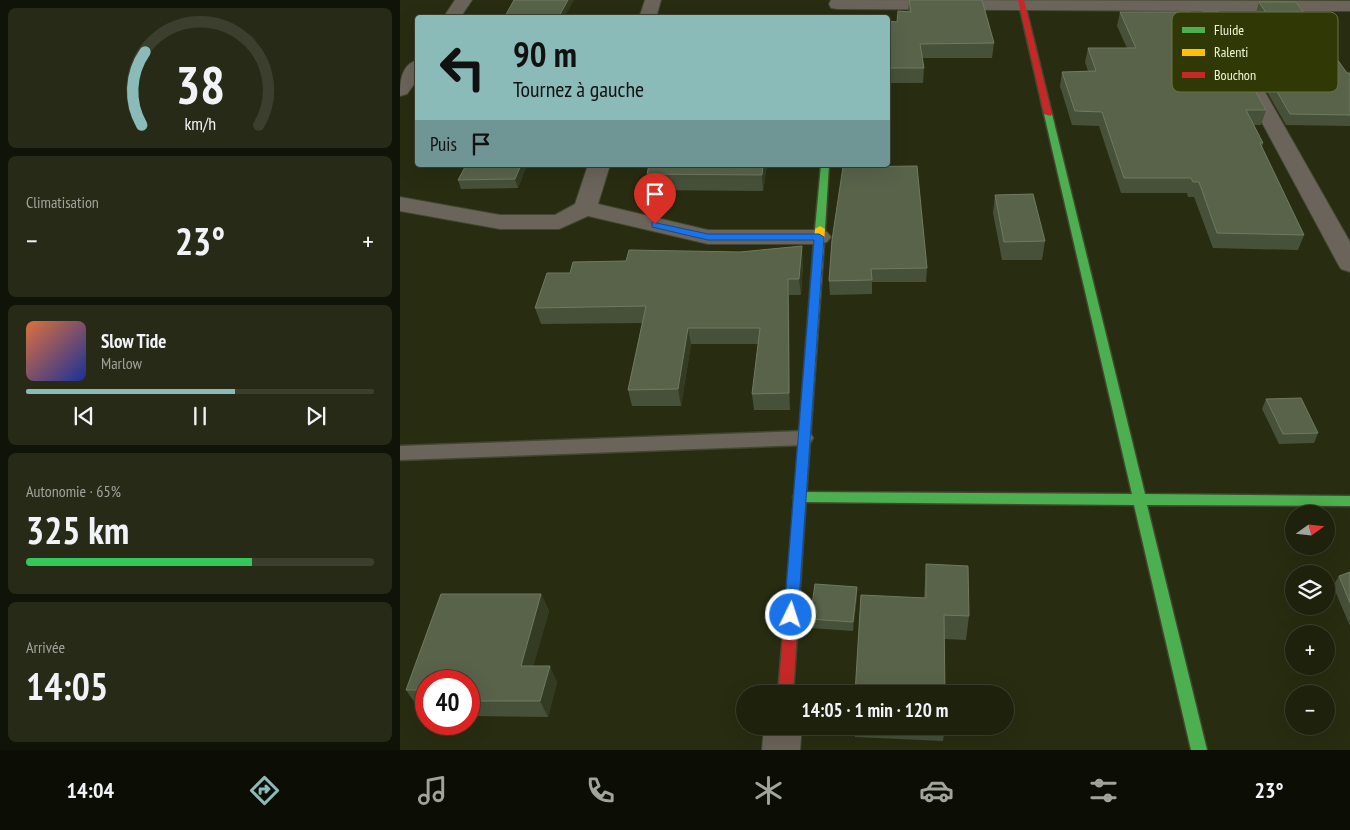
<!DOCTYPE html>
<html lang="fr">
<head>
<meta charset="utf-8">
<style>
  body { margin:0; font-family:"PT Sans Narrow",sans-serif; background:#262a16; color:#f1f3f6; height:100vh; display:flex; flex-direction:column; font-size:19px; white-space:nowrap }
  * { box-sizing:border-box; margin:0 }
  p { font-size:16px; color:#a1a49d }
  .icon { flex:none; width:28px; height:28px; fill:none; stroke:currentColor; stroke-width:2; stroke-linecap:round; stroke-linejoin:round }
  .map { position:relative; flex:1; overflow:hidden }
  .sheet { display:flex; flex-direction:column; gap:8px; padding:8px; background:#101307; width:400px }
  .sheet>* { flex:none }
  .top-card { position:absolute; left:15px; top:15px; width:475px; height:152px; border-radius:5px; box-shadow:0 5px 20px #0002,0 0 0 1px #3c3f2e; background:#8bbbb9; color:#111; overflow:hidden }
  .needle { width:32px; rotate:75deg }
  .buttons { position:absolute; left:885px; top:505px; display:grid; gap:10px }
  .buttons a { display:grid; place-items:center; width:50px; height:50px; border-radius:50%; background:#1e220d; box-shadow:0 5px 20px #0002,0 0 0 1px #3c3f2e; font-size:25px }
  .speed { position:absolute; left:15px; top:670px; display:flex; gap:10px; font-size:25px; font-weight:700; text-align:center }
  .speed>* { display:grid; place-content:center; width:65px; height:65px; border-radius:50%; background:#1e220d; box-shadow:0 5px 20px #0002,0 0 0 1px #3c3f2e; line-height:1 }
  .speed .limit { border:8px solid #d22; background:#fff; color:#111 }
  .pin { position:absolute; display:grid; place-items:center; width:42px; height:42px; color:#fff; margin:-51px -21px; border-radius:50% 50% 50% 0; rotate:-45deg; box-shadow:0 0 5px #0007 }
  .pin .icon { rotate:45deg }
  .me { position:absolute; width:55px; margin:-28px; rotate:4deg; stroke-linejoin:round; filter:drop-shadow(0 0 4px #0008) }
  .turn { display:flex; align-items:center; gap:18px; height:105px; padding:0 15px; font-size:22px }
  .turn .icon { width:65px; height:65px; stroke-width:2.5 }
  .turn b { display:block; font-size:35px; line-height:42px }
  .then { display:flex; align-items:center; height:48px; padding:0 15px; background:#0003; gap:10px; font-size:19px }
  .big { font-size:38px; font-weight:600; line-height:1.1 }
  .sheet .widget { flex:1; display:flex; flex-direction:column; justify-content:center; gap:8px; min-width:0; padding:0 18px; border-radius:8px; background:#262a16 }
  .sheet .dial { align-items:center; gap:0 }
  .dial svg { height:130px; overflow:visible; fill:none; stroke:#3c3f2e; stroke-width:7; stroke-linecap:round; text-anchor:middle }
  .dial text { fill:#f1f3f6; stroke:none }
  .song { display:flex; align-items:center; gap:15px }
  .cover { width:60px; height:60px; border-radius:8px; background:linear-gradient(135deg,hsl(20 70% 55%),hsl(230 70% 35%)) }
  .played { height:5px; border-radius:2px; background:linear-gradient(90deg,#8bbbb9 60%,#3c3f2e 60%) }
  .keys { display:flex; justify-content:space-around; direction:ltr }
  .heat { display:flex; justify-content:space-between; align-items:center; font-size:28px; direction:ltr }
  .charge { height:8px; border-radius:4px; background:linear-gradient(90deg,#34c759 65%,#3c3f2e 0) }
  .trip { position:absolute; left:336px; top:685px; width:278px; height:50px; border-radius:25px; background:#1e220d; box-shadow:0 5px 20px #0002,0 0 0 1px #3c3f2e; font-weight:600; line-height:50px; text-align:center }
  .menu { display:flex; height:80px; justify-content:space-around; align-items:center; background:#0c0e05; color:#a1a49d }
  .menu .icon { width:35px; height:35px }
  .menu .active { color:#8bbbb9 }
  .menu b { font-size:22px; color:#f1f3f6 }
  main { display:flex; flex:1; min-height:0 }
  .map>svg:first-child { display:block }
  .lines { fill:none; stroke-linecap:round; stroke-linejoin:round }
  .lane-casing { stroke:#42472f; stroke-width:3 }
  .street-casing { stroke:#42472f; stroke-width:2 }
  .fast-casing { stroke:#42472f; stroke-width:3 }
  .slow-casing { stroke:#42472f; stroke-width:3 }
  .jam-casing { stroke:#42472f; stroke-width:3 }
  .lane { fill:#6a645a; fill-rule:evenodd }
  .street { fill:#6a645a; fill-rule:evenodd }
  .fast { fill:#4caf50; fill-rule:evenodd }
  .slow { fill:#ffc107; fill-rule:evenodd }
  .jam { fill:#c62828; fill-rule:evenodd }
  .wall { fill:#475139 }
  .shaded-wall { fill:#333b22 }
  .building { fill:#59634a; stroke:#707a60 }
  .route { fill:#1a73e8; stroke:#114b97 }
  .key { fill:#303806; stroke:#697245; stroke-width:1 }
  .key-label { font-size:14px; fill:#eff8d7 }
</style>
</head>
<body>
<main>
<section class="sheet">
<div class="widget dial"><svg viewBox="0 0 100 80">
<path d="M14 69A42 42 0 1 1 86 69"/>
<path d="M14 69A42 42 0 0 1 16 24" stroke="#8bbbb9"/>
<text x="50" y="56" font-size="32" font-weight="700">38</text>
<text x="50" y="72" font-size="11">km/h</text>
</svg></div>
<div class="widget"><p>Climatisation</p>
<div class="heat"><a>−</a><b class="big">23°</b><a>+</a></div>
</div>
<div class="widget">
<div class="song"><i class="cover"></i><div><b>Slow Tide</b><p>Marlow</p></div></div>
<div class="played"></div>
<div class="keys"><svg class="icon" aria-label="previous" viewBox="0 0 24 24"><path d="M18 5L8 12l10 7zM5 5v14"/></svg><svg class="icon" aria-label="pause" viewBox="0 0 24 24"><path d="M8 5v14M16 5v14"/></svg><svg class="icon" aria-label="next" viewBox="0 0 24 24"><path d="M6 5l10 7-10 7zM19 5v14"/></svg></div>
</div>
<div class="widget"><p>Autonomie · 65%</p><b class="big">325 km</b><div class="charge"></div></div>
<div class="widget"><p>Arrivée</p><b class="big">14:05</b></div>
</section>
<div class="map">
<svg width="950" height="750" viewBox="0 0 950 750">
  <rect width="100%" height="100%" fill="#282d11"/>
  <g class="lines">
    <defs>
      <path id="lane" d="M404 431 410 433 413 438 410 443 404 445 0 460V446Z"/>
      <path id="street" d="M55 0H72L60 18H43Z
        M245 0H261L256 18H239Z
        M431 0 950 1V11H819L950 242V272L941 269 938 264 802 11 437 9 431 8 429 4Z
        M18 60V79L7 94 0 96C0 82 1 64 18 60Z
        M188 165H210L198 204 308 230H419L427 232 431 237 427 242 419 244H308L188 216 159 229H100L0 211V197L100 215H155L175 204Z
        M364 726H402L400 750H362Z"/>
      <path id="fast" d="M645 112 652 114 745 494 950 496V506L747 505 807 750H791L734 505 399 502 395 501 393 497 395 493 399 492 732 494 644 114Z
        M421 165H429L425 229 420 232 415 229Z"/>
      <path id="slow" d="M420 226 425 229 405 511 404 515 399 516 394 515 393 511 415 229Z"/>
      <path id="jam" d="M618 0H624L652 114 651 116 644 114Z
        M399 506 404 507 405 511 393 694H378L393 511 394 507Z"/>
    </defs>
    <use href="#lane" class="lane-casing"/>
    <use href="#street" class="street-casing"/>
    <use href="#fast" class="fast-casing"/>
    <use href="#slow" class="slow-casing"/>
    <use href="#jam" class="jam-casing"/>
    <use href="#lane" class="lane"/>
    <use href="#street" class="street"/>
    <use href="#fast" class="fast"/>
    <use href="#slow" class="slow"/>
    <use href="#jam" class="jam"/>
  </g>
  <path class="wall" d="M509 0 594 43 592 58H522L524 68 523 83H488V21L497 22 508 12Z
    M859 2 947 73H950V126L886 125 847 57 850 45H876L856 13Z
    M720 12 807 43 866 110 861 125H853L863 143 862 147 904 235 898 250 813 248 794 197H788L787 193H721L699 126 672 125 660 86 662 72 688 71 685 62 688 48H727L717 26Z
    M127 165 118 188 61 189 58 180Z
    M367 165 363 191 250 190 247 174Z
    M595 195 645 241 642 260H602L593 213Z
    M432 240 527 268 526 282H472V294L430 295 429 281Z
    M226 261 403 262 401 295H389L390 410H354L352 394 358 344H291L281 406H232L228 390 242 323 141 324 135 308 170 273Z
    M866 399 918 433 914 443 879 444 862 409Z
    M526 564 569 616 566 640 545 639 524 598Z
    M950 572V626L933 586 939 576Z
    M457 587V596L453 631 411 628 410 619Z
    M141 594 149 611 133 666 157 682 148 717 69 716V681H26V706H17L6 690Z
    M455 726H545L543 741 455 737Z"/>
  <path class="shaded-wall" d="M168 0H174L164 18H158Z
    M121 165H127L118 188 115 179Z
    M363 165H367L363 191 362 175Z
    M402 246 403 262 401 295 399 279Z
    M388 279 389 295 390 410 389 393Z
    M288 328 291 344 281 406 278 389Z
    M457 587V596L453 631V622Z
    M141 594 149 611 129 682 121 666Z
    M150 666 157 682 148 717 140 701Z"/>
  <path class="building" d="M114 0H168L158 18H104Z
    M509 0H582L594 43 520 44 524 68H488V21L497 22 498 11 511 12Z
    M859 2H896L947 73H950V115L890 114 850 45H887Z
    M720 12H791L807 43H828L866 110H846L863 143H860L904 235 817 233 799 182H793L791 178H724L702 112 675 111 662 72 696 71 688 48H736Z
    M381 15 421 18H381Z
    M66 165H121L115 179 58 180Z
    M249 165H363L362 175 247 174Z
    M517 166 527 268 471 269 472 280 429 281 432 240 443 167Z
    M633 194 645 241 604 242 595 195Z
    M402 246 399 279H388L389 393 352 394 360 328H288L278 389 228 390 246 306 135 308 147 273H170L173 262 226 261 229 250 340 252Z
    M901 398 918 433 883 434 866 399Z
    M526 564 568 566 569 616 544 615 545 694H455L461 595 526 598Z
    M950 572V603L939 576Z
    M415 584 457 587 453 622 410 619Z
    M41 594H141L121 666H150L140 701H69V681H26V690H6Z"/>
  <path class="route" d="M252 222 308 234H419L424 237 398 615 396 620 391 621 386 620 384 615 414 240H308L252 227Z"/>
  <rect x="772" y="12" width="166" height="80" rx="8" class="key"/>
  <rect x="782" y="27" width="23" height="6" fill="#4caf50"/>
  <rect x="782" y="49" width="23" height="7" fill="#ffc107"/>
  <rect x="782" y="72" width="23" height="6" fill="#c62828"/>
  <g class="key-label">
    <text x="814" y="35">Fluide</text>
    <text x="814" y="57">Ralenti</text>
    <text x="814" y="80">Bouchon</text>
  </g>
</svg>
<div class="buttons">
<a><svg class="needle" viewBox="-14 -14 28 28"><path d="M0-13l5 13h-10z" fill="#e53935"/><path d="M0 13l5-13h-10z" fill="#a1a49d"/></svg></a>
<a><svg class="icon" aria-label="layers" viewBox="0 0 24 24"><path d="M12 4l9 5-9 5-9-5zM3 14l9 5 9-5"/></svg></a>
<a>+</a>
<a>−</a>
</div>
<div class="speed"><div class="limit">40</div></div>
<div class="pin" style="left:255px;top:224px;background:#d93025"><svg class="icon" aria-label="arrive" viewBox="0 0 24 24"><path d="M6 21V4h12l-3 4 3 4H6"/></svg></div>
<svg class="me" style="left:391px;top:615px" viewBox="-20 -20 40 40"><circle r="17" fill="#1a73e8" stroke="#fff" stroke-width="3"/><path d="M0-11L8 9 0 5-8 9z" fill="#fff"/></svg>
<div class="trip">14:05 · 1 min · 120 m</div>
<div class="top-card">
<div class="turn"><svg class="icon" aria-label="left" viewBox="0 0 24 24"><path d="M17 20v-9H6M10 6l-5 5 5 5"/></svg><div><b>90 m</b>Tournez à gauche</div></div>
<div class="then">Puis<svg class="icon" aria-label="arrive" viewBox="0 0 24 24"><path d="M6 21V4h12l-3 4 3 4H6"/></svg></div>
</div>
</div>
</main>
<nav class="menu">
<b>14:04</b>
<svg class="icon active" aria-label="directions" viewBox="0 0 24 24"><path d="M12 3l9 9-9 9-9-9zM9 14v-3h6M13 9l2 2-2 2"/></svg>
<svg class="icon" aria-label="music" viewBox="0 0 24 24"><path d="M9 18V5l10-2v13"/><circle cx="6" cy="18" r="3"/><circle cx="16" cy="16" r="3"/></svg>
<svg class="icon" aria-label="phone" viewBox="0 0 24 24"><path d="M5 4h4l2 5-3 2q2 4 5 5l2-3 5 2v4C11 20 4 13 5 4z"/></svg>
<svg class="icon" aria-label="climate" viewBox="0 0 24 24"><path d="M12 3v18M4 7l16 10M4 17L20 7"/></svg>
<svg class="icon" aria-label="car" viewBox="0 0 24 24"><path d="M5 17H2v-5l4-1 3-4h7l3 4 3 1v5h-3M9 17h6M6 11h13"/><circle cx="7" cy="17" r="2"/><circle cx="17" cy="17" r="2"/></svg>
<svg class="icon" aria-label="filters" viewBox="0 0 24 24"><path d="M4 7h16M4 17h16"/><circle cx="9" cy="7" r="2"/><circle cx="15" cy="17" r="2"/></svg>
<b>23°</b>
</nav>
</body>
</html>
